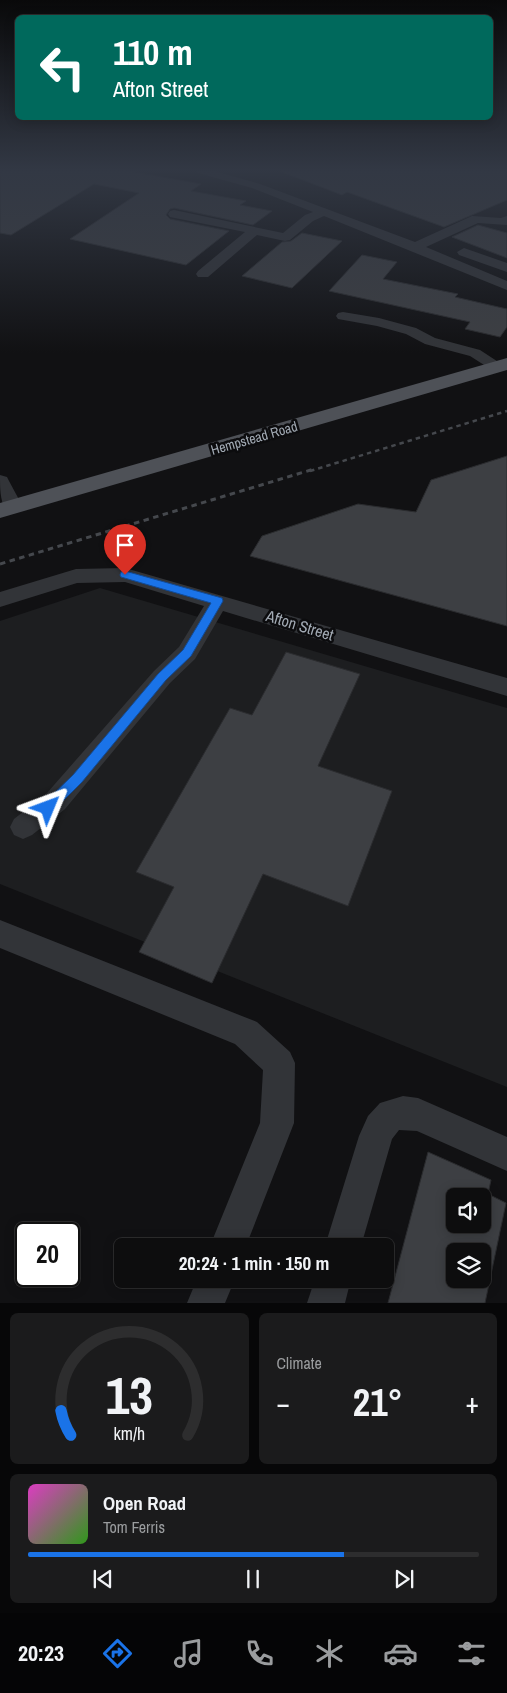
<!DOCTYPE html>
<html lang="en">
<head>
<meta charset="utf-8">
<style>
  body { margin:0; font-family:"Archivo Narrow",sans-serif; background:#1b1b1c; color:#f1f3f6; height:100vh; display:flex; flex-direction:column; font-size:19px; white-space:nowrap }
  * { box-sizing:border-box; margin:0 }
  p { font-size:16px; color:#9a9c9e }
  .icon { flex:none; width:28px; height:28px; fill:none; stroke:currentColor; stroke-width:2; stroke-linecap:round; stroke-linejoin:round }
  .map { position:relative; height:1303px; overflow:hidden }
  .panel { display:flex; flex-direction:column; gap:10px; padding:10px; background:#070708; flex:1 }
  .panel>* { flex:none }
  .guide { position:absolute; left:15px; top:15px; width:478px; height:105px; border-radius:8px; box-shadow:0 2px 12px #0003,0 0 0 1px #2d2d2e; background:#00695c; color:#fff; overflow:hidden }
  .buttons { position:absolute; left:446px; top:1188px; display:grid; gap:10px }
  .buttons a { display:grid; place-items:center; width:45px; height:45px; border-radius:8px; background:#0d0d0e; box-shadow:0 2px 12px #0003,0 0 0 1px #2d2d2e; font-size:25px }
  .speed { position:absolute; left:15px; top:1222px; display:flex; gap:10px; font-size:25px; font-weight:700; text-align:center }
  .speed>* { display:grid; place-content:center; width:65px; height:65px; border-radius:50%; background:#0d0d0e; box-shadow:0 2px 12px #0003,0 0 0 1px #2d2d2e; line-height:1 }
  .speed .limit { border:2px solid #111; border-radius:8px; background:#fff; color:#111 }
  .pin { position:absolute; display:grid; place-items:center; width:42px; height:42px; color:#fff; margin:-51px -21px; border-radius:50% 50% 50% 0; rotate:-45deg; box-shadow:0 0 5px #0007 }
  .pin .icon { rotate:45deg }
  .me { position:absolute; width:55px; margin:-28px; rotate:46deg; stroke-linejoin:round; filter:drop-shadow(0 0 4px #0008) }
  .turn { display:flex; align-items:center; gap:18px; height:105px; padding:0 15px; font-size:22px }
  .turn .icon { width:65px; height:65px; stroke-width:2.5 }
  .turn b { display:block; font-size:35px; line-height:42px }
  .big { font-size:38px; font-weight:800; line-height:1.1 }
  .panel .widget { flex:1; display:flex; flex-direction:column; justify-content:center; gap:8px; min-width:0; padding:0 18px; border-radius:8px; background:#1b1b1c }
  .panel .dial { align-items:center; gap:0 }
  .dial svg { height:130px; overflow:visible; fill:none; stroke:#2d2d2e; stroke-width:7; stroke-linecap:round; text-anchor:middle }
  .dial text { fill:#f1f3f6; stroke:none }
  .song { display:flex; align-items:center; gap:15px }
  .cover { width:60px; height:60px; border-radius:8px; background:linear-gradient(135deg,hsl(310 70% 55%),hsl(110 70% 35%)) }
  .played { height:5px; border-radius:2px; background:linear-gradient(90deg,#1a73e8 70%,#2d2d2e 70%) }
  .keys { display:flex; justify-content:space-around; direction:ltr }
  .heat { display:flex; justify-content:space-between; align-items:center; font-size:28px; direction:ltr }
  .panel .tiles { flex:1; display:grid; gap:10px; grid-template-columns:1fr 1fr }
  .widget:last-child { grid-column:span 2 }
  .trip { position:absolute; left:114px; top:1238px; width:280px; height:50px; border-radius:8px; background:#0d0d0e; box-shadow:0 2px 12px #0003,0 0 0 1px #2d2d2e; font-weight:800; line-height:50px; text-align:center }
  .tabs { display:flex; height:80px; justify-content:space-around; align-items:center; background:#050506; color:#9a9c9e }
  .tabs .icon { width:35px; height:35px }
  .tabs .on { color:#1a73e8 }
  .tabs b { font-size:22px; color:#f1f3f6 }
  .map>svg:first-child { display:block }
  .built { fill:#1d1e20 }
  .building { fill:#3d3f43; stroke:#2b2c2f; fill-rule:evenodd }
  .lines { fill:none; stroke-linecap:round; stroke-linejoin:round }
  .minor { fill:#323438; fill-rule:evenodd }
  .major { fill:#4e5157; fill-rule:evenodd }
  .rail-far1 { stroke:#45484d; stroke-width:2.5; stroke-dasharray:4.5 4; stroke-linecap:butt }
  .rail { stroke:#45484d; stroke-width:3; stroke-dasharray:5.5 4.5; stroke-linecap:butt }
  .route { fill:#1a73e8; stroke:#114b97 }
  .labels { text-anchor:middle; stroke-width:5; stroke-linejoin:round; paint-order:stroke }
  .far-street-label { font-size:14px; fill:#a2aab4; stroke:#0c0c0e }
  .street-label { font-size:16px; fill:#a2aab4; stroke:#0c0c0e }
</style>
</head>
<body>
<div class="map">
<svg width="507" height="1303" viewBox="0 0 507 1303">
  <rect width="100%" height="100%" fill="#111113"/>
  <path class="built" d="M100 588 507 708V1087L0 884V621Z"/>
  <path class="building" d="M0 171H129L201 184 191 191 246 201 240 205 272 211 253 225 174 208 170 209 166 215 170 219 229 231 186 265 70 239 139 193 94 184 11 235 0 233Z
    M282 171H507V200L444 227 347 192 342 195 282 172Z
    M478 225 507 233V258L452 237Z
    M302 233 342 241 292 288 242 276 282 242 291 241Z
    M362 255 397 262 383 279 458 294 455 297 507 309V327L500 337 465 329 470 322 329 291Z
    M507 456V626L250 556 262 536 358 504 416 512 431 480Z
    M286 652 360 674 318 766 392 791 348 906 263 874 212 983 139 952 174 887 136 872 230 708 252 715Z
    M428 1152 491 1180 488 1194 506 1203 485 1303H388ZM455 1196H482V1224H455ZM455 1251H482V1279H455Z"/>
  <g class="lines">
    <path class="minor" d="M196 171H214L260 184 415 242 472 216 501 218 507 216V225L478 223 426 247 507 281V290L324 216 313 221 290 240 285 241 257 235 208 277H198L196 274 198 271 245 232 170 217 168 214 170 211 174 210 283 233 305 215 313 212 252 188 198 173Z
      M464 248 507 263V272L459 255 457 252Z
      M343 312 379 318 416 328 435 338 480 350 506 367 504 370H492L470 356 425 344 406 334 377 326 338 319 336 316 338 313Z
      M0 475 7 477 9 481 23 507 20 511 13 513 6 511C0 500 0 489 0 475Z
      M125 568 507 678V696L223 611 195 659 170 683 65 809 32 835 23 839 14 835 10 827 14 819 47 793 154 671 179 647 204 606 125 582 77 583 0 607V592L76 569Z
      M0 920 257 1022 290 1052 295 1063 294 1123 246 1246H210L260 1123 263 1070 235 1044 0 948Z
      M403 1096 418 1098 507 1137V1171L417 1131 399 1130 392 1139 361 1246H325L359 1136 368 1116 380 1103Z
      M197 1279H235L225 1303H187Z
      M315 1279H351L345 1303H307Z"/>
    <path class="major" d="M507 358V370L0 518V503Z"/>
    <path class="rail-far1" d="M310 471 507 411"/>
    <path class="rail" d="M0 564 314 469"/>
  </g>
  <linearGradient id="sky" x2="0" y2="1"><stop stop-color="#09090a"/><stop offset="0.48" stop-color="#323844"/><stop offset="1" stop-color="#323844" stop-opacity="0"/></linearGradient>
  <rect width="507" height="353" fill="url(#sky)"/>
  <path class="route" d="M125 571 222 598 223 601 191 656 166 680 82 782 53 811 48 813 43 811 42 808 43 804 73 775 158 674 183 650 211 603 121 577 120 575 121 572Z"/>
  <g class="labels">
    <g class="far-street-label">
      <text transform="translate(254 438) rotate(-16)" y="5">Hempstead Road</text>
    </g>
    <g class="street-label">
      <text transform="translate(300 625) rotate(17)" y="6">Afton Street</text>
    </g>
  </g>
</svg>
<div class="buttons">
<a><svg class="icon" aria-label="sound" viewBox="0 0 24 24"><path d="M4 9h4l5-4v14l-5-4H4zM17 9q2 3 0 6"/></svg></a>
<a><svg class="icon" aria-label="layers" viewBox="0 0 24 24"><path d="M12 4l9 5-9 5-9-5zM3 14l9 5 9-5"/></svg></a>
</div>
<div class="speed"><div class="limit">20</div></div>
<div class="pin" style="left:125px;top:575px;background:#d93025"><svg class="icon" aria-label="arrive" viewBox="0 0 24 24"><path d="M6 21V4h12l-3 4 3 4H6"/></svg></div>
<svg class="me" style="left:48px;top:808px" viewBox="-20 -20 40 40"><path d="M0-17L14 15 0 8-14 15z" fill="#1a73e8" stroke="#fff" stroke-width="4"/></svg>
<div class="trip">20:24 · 1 min · 150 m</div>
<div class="guide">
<div class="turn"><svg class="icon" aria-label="left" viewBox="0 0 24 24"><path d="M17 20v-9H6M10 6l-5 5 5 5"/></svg><div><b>110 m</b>Afton Street</div></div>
</div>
</div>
<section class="panel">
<div class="tiles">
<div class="widget dial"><svg viewBox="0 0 100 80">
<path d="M14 69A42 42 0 1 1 86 69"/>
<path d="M14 69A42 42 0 0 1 8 54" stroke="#1a73e8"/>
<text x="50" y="56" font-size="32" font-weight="700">13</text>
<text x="50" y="72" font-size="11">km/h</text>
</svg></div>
<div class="widget"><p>Climate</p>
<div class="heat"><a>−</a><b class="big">21°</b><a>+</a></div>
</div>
<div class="widget">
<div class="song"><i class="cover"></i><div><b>Open Road</b><p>Tom Ferris</p></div></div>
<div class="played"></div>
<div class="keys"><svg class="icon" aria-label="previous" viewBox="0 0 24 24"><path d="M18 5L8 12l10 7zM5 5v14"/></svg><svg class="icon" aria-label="pause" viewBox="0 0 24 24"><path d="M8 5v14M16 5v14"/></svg><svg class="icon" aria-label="next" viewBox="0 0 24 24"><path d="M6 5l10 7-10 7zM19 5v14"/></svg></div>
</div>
</div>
</section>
<nav class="tabs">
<b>20:23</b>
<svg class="icon on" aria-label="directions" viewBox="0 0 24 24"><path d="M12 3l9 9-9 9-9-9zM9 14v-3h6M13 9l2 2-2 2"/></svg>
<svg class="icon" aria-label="music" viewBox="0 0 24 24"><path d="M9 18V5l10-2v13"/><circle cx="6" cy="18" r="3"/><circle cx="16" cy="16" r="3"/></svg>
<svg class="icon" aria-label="phone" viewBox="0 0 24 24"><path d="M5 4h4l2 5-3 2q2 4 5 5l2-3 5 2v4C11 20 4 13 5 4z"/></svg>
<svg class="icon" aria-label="climate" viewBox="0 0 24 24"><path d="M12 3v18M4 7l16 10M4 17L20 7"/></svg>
<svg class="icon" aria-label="car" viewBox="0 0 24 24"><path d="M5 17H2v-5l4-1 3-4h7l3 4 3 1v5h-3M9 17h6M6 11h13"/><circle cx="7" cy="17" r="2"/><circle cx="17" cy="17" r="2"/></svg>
<svg class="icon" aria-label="filters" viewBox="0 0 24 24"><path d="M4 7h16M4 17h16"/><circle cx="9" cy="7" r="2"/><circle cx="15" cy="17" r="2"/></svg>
</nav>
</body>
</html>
